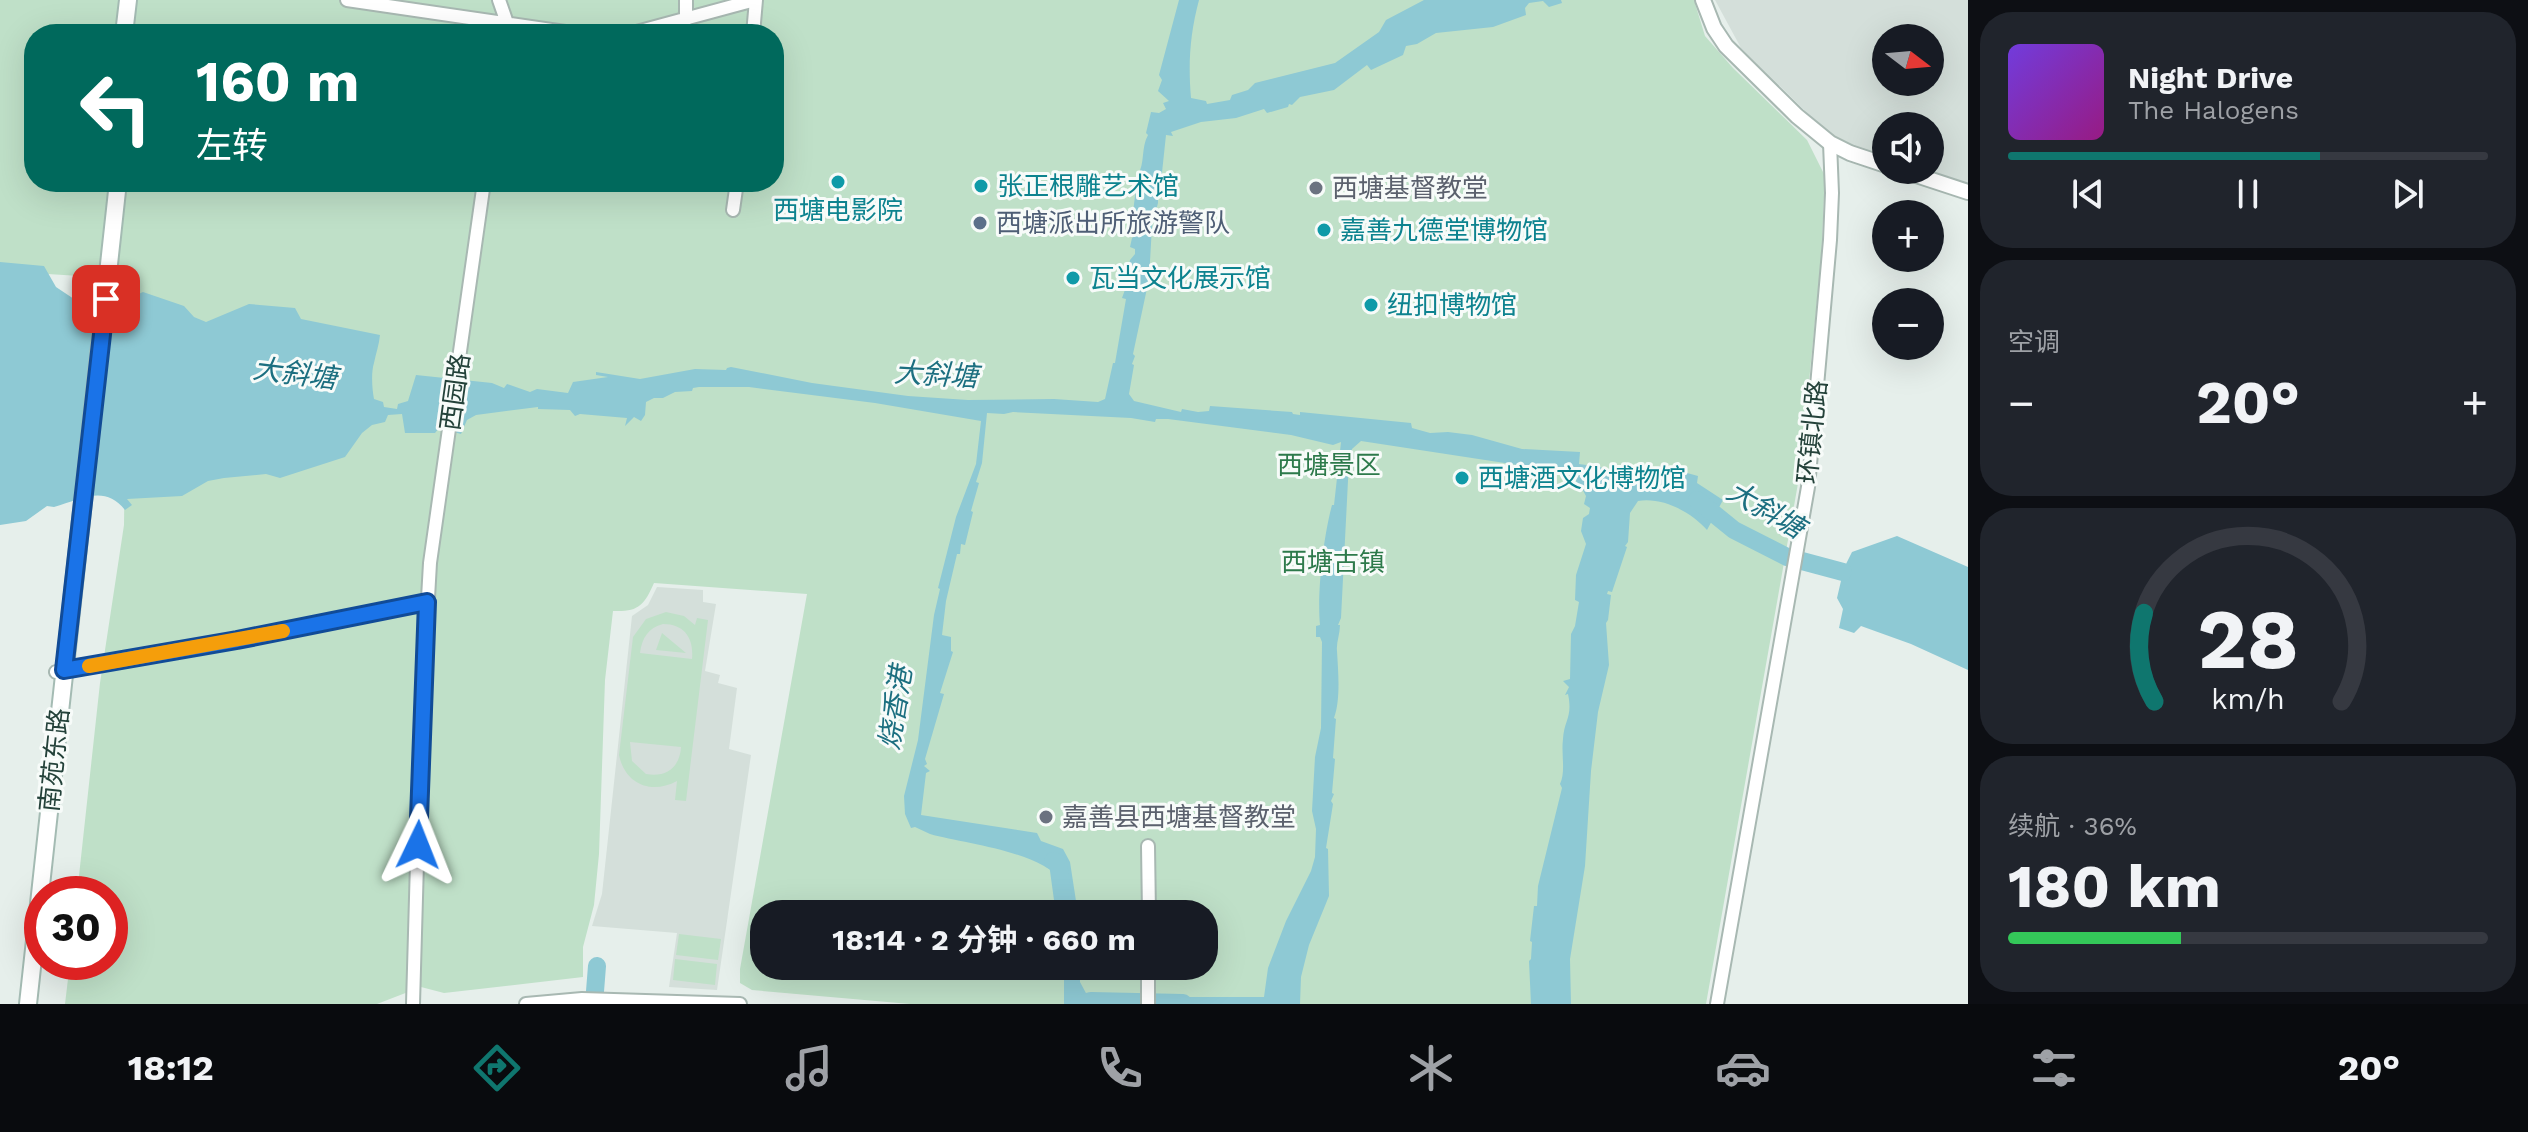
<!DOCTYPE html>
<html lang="zh">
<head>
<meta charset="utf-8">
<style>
  body { margin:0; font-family:"Work Sans","Noto Sans SC",sans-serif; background:#20242c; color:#f1f3f6; height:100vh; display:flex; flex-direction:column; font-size:30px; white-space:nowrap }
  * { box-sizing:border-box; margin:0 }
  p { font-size:26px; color:#9ea1a6 }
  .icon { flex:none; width:44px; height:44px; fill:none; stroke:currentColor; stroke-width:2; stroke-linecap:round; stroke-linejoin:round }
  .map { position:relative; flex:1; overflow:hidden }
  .drawer { display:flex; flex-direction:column; gap:12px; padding:12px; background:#0d0f14; width:560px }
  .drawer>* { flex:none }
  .hud { position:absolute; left:24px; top:24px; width:760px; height:168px; border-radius:32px; box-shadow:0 8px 32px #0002; background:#00695c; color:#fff; overflow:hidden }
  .needle { width:52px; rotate:106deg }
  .controls { position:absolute; left:1872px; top:24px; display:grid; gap:16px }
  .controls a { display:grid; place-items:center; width:72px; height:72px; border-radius:50%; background:#171b24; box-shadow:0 8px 32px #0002; font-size:40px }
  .speed { position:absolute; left:24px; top:876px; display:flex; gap:16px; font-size:40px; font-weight:700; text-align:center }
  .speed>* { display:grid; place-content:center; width:104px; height:104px; border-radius:50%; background:#171b24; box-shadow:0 8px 32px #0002; line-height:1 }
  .speed .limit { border:12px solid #d22; background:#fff; color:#111 }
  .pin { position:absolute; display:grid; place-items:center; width:68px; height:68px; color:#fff; margin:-34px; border-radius:16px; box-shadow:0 4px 12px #0006 }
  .me { position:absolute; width:88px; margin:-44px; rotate:2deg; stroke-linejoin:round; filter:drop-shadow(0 0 6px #0008) }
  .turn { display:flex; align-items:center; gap:28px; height:168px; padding:0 40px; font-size:36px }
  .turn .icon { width:104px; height:104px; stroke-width:2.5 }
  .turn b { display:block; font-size:56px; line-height:68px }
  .big { font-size:60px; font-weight:700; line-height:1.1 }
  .drawer .widget { flex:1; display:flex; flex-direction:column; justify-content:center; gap:12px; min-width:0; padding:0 28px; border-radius:32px; background:#20242c }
  .drawer .dial { align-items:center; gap:0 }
  .dial svg { height:208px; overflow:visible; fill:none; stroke:#363941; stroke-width:7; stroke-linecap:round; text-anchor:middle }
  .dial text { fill:#f1f3f6; stroke:none }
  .song { display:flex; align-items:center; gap:24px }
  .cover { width:96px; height:96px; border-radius:12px; background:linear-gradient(135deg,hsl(260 70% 55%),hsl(310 70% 35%)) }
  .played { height:8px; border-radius:4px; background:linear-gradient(90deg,#0f766e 65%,#363941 65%) }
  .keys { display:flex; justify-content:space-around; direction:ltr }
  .heat { display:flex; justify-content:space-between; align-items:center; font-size:44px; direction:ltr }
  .charge { height:12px; border-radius:6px; background:linear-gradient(90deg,#34c759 36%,#363941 0) }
  .trip { position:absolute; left:750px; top:900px; width:468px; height:80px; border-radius:32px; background:#171b24; box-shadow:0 8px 32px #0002; font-weight:700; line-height:80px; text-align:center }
  .menu { display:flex; height:128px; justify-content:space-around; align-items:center; background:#090b0e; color:#9ea1a6 }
  .menu .icon { width:56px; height:56px }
  .menu .selected { color:#0f766e }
  .menu b { font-size:36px; color:#f1f3f6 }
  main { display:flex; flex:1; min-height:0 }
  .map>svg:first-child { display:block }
  .built { fill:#d4dfda; fill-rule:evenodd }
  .green { fill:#bfe0c8; fill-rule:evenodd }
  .water { fill:#8ec9d4 }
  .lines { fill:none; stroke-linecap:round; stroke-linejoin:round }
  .river { stroke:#8ec9d4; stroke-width:18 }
  .minor-casing { stroke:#a8b8b2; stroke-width:16 }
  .tertiary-casing { stroke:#a8b8b2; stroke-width:18 }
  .secondary-casing { stroke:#a4bbb3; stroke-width:20 }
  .minor { stroke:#fff; stroke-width:12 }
  .tertiary { stroke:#fff; stroke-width:14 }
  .secondary { stroke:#fff; stroke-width:16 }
  .route-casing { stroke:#114b97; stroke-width:20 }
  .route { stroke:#1a73e8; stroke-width:14 }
  .slow { stroke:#f59e0b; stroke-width:14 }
  .culture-dot { fill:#0f9aa8; stroke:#f7fbf9; stroke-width:3 }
  .worship-dot { fill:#6b7280; stroke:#f7fbf9; stroke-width:3 }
  .service-dot { fill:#5c6f8a; stroke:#f7fbf9; stroke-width:3 }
  .labels { text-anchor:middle; stroke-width:6; stroke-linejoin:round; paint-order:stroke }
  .culture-label { font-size:26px; fill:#0d838f; stroke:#f7fbf9; text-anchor:start }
  .worship-label { font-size:26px; fill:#5b616d; stroke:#f7fbf9; text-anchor:start }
  .service-label { font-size:26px; fill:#4e5e75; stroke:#f7fbf9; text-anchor:start }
  .street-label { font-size:26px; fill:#24423a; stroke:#f7fbf9 }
  .park-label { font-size:26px; fill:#2d7a4b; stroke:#f7fbf9 }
  .water-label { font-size:28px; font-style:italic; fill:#1c6f80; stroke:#f7fbf9 }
</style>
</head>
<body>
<main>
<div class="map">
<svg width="1968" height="1004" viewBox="0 0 1968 1004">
  <rect width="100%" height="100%" fill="#e6efeb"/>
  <path class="built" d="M1715 0H1968V183L1926 170H1930V126H1886V157L1833 138 1741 48ZM1886 38H1930V82H1886Z
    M657 587 703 590V602L716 604 705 671 720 675 718 683 737 688 729 749 751 755 717 990 669 987 677 933 592 926 602 894 632 616 648 605Z"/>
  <path class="green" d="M0 0H1694L1705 36 1733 68 1807 140 1825 176 1821 261 1800 472 1706 1004H910L752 990 740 983V969L807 594 654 583C644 606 638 612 613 611L605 680 599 854 594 905 583 947V977L444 993 421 987 377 1004H65L70 962H110V894H77L100 683 124 525 127 279 0 271ZM34 34H774V182H34ZM764 914H1204V966H764Z
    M666 612 684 616 695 625 697 618 708 620 686 801 675 800 677 781C651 795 625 784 619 755L633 637 646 619ZM663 624C685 624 694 639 692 659L640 653C642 638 648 628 663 624ZM630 742 681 747C680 767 666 778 646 774L632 761Z
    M662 633 686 653 656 650Z
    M679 934 721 939 718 960 676 955Z
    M675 959 717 964 715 985 673 980Z"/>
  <path class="water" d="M1179 0H1199C1190 34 1188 63 1191 98L1206 101 1207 104 1230 100 1232 95 1248 90 1255 83 1335 63 1379 32 1386 20 1424 0H1561L1562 3 1549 7 1543 1 1529 3 1525 8 1526 15 1493 27 1436 33 1417 44 1406 46 1403 55 1371 70 1367 65 1334 90 1300 97 1292 105 1289 104 1288 107 1267 113 1264 109 1236 118 1201 122 1171 132 1173 136 1166 135 1161 182 1163 183 1158 192V203L1152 226 1149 279 1133 354 1135 356 1132 364 1134 365 1129 394 1134 401 1181 412 1182 409 1198 412 1209 411 1210 406 1292 412 1293 414 1300 415V412L1411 423 1412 428 1430 433 1448 432 1472 435 1522 449 1580 452 1579 464 1601 467 1602 470 1625 473 1628 466 1650 468 1668 465 1669 468 1698 476 1697 483 1723 500 1707 530C1691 512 1663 497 1638 501L1630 513 1628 542 1625 546 1627 547 1612 592 1608 591 1607 594 1611 595 1608 620 1606 623 1609 665 1598 712 1591 771 1585 866 1570 959 1571 1004H1531L1529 961 1531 959 1532 942 1530 941 1534 906H1537L1538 886 1562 788 1560 784C1566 771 1561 755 1563 739 1564 720 1573 717 1568 694L1565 695 1569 687 1563 681 1570 679 1571 634 1575 626 1579 602 1575 600 1576 575 1586 544 1581 531 1583 518 1589 514 1590 508 1584 504 1586 496 1580 485H1577L1576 480 1558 471 1361 441 1352 449 1349 461 1341 618 1338 625H1340C1340 634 1336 643 1337 651 1338 670 1341 699 1334 718L1336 719 1333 758 1335 759 1332 793 1334 794 1331 801 1333 804 1326 848 1328 849 1329 896 1309 945 1301 977 1300 1004H1159V997H1264L1268 968 1286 921 1311 871 1315 857 1316 829 1312 811 1315 757 1321 728 1322 642 1320 637H1316V626L1320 625C1317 593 1323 539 1332 505H1334L1341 442 1333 445 1291 435 1168 419H1156L1155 422 1131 418 1013 412 1004 414 987 413 982 463 976 482 979 483 971 511 973 512 965 545 961 544 960 554H957L946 601 942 635 951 637V651L953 652 940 693 944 694 925 759 927 764 924 766 930 771 926 773 921 815 1037 833 1041 841 1063 849 1070 862 1078 914H1058L1068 912C1067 903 1068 890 1062 882 1042 851 965 844 930 834L915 827 911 828 905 814 904 796 918 740 934 615 940 589 938 588 956 517 976 464 981 421 875 403 749 387H699L693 388 692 391 675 392 663 398H654L646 402 645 415 641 421 634 417 625 426 627 418 580 414 575 416 570 410 538 409V407L476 415 467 420 461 434 439 428 435 433H405L402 414 388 415 385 422 372 425 362 433 345 457 280 478 266 474 224 478 208 481 182 496 127 499 132 505 125 510C105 484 81 499 54 507L47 506 26 521 0 525V262L44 266 56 287 74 299 119 303 143 292 184 306 194 317 206 322 249 304 295 308 301 319 380 335C379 345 376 353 374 363 371 372 372 389 374 399L383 402 384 407 397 409 398 404 408 401 416 375 492 383 504 388 507 384 530 392 537 389 568 393 573 382 608 377 596 375V372L640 379 695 369 726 370 727 368 731 367 812 383 908 396 968 400 1054 399 1098 402 1105 399 1113 363H1115L1126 299 1122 298 1126 287 1130 288 1133 282V276H1127L1130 260 1135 254V249L1130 247 1132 238 1135 236C1130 217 1136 195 1138 174 1145 164 1141 147 1148 135L1146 133 1151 112 1159 113 1166 109 1163 103 1169 101 1158 91 1162 80 1159 75Z
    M1897 536 1968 567V670L1911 644 1861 626 1854 633 1839 628 1843 609 1837 598 1844 568 1852 552Z
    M1064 966H1080V982L1087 995 1094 993 1140 995V1004H1064Z"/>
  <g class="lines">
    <path class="river" d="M1697 500 1734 530 1787 557 1843 572
      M1053 861 1058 863 1065 914
      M594 1004 597 966
      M1079 1004 1091 1001 1183 1003"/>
    <defs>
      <path id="minor" d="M347 0 579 34
        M499 0 507 23 505 34
        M686 0V20
        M629 34 755 0
        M753 34 756 0
        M733 210 737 182
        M56 672 299 628 427 602
        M1148 846 1149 914
        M413 1004 421 721 430 563 484 182
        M526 1004 582 999 740 1004
        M1148 1004V966
        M1717 1004 1808 487 1830 240 1832 193 1830 143"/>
      <path id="tertiary" d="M1703 0 1714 28 1726 46 1797 116 1830 143 1850 153 1886 165
        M1901 170 1968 192"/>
      <path id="secondary" d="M124 34 128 0
        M28 1004 118 182"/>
    </defs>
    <use href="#minor" class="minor-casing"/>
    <use href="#tertiary" class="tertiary-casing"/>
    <use href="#secondary" class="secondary-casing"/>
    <use href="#minor" class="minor"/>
    <use href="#tertiary" class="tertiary"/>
    <use href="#secondary" class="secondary"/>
  </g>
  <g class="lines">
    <defs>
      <path id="route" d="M106 299 64 670 237 640 427 602 418 845"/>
    </defs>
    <use href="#route" class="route-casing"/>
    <use href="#route" class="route"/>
    <path class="slow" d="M89 666 283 631"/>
  </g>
  <g class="culture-dot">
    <circle cx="838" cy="182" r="8"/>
    <circle cx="981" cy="186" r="8"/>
    <circle cx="1324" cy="230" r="8"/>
    <circle cx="1073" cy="278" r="8"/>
    <circle cx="1371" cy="305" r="8"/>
    <circle cx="1462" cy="478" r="8"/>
  </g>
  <g class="worship-dot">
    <circle cx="1316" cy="188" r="8"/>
    <circle cx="1046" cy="817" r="8"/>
  </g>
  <circle class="service-dot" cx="980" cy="223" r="8"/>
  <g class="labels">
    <g class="culture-label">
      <text x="997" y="195">张正根雕艺术馆</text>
      <text x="838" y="219" text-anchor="middle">西塘电影院</text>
      <text x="1340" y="239">嘉善九德堂博物馆</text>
      <text x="1089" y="287">瓦当文化展示馆</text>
      <text x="1387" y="314">纽扣博物馆</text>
      <text x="1478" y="487">西塘酒文化博物馆</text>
    </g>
    <g class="worship-label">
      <text x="1332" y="197">西塘基督教堂</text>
      <text x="1062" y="826">嘉善县西塘基督教堂</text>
    </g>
    <g class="service-label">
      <text x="996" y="232">西塘派出所旅游警队</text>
    </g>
    <g class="street-label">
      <text transform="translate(455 392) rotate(-82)" y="9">西园路</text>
      <text transform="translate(1812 432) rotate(-84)" y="9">环镇北路</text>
      <text transform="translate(54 760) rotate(-84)" y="9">南苑东路</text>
    </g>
    <g class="park-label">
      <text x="1329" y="474">西塘景区</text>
      <text x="1333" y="571">西塘古镇</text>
    </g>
    <g class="water-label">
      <text transform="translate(295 373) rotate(7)" y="10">大斜塘</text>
      <text transform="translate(936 374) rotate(3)" y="10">大斜塘</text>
      <text transform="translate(1766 509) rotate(30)" y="10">大斜塘</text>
      <text transform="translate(895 708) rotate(-81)" y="10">烧香港</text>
    </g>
  </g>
</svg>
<div class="controls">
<a><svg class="needle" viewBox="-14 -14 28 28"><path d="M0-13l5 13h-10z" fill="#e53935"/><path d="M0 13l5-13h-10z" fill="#9ea1a6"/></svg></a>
<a><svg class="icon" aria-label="sound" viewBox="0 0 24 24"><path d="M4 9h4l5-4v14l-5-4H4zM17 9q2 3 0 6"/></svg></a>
<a>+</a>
<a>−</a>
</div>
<div class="speed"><div class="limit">30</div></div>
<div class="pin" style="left:106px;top:299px;background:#d93025"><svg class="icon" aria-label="arrive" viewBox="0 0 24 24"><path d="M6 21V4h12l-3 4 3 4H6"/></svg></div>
<svg class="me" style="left:418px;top:845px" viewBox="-20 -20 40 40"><path d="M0-17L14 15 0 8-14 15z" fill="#1a73e8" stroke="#fff" stroke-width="4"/></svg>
<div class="trip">18:14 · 2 分钟 · 660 m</div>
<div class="hud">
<div class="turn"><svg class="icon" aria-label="left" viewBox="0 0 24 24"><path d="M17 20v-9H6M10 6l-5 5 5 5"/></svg><div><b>160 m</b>左转</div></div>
</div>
</div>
<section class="drawer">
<div class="widget">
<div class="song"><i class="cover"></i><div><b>Night Drive</b><p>The Halogens</p></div></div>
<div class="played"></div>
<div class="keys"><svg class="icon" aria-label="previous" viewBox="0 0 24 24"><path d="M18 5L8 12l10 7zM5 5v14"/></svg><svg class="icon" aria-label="pause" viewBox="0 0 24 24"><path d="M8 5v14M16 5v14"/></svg><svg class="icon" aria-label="next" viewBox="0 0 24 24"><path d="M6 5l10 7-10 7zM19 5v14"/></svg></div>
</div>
<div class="widget"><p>空调</p>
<div class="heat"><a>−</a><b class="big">20°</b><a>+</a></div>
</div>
<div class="widget dial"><svg viewBox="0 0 100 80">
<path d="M14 69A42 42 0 1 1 86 69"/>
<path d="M14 69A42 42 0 0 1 10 35" stroke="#0f766e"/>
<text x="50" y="56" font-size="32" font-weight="700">28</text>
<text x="50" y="72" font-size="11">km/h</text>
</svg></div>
<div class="widget"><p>续航 · 36%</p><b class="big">180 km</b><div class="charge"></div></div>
</section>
</main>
<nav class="menu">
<b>18:12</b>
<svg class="icon selected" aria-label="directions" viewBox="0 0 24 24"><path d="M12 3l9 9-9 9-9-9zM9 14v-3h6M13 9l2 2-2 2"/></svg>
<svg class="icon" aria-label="music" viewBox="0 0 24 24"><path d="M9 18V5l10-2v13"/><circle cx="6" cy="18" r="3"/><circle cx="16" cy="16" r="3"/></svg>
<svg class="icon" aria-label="phone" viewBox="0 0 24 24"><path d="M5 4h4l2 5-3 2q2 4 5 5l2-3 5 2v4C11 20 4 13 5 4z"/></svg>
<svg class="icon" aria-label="climate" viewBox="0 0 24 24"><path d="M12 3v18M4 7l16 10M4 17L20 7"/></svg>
<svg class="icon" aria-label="car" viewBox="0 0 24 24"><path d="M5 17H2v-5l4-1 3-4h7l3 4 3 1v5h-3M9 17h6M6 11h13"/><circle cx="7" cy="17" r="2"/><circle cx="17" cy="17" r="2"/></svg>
<svg class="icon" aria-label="filters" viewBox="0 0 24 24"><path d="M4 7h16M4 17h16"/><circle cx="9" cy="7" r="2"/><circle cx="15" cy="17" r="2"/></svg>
<b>20°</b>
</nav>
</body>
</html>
